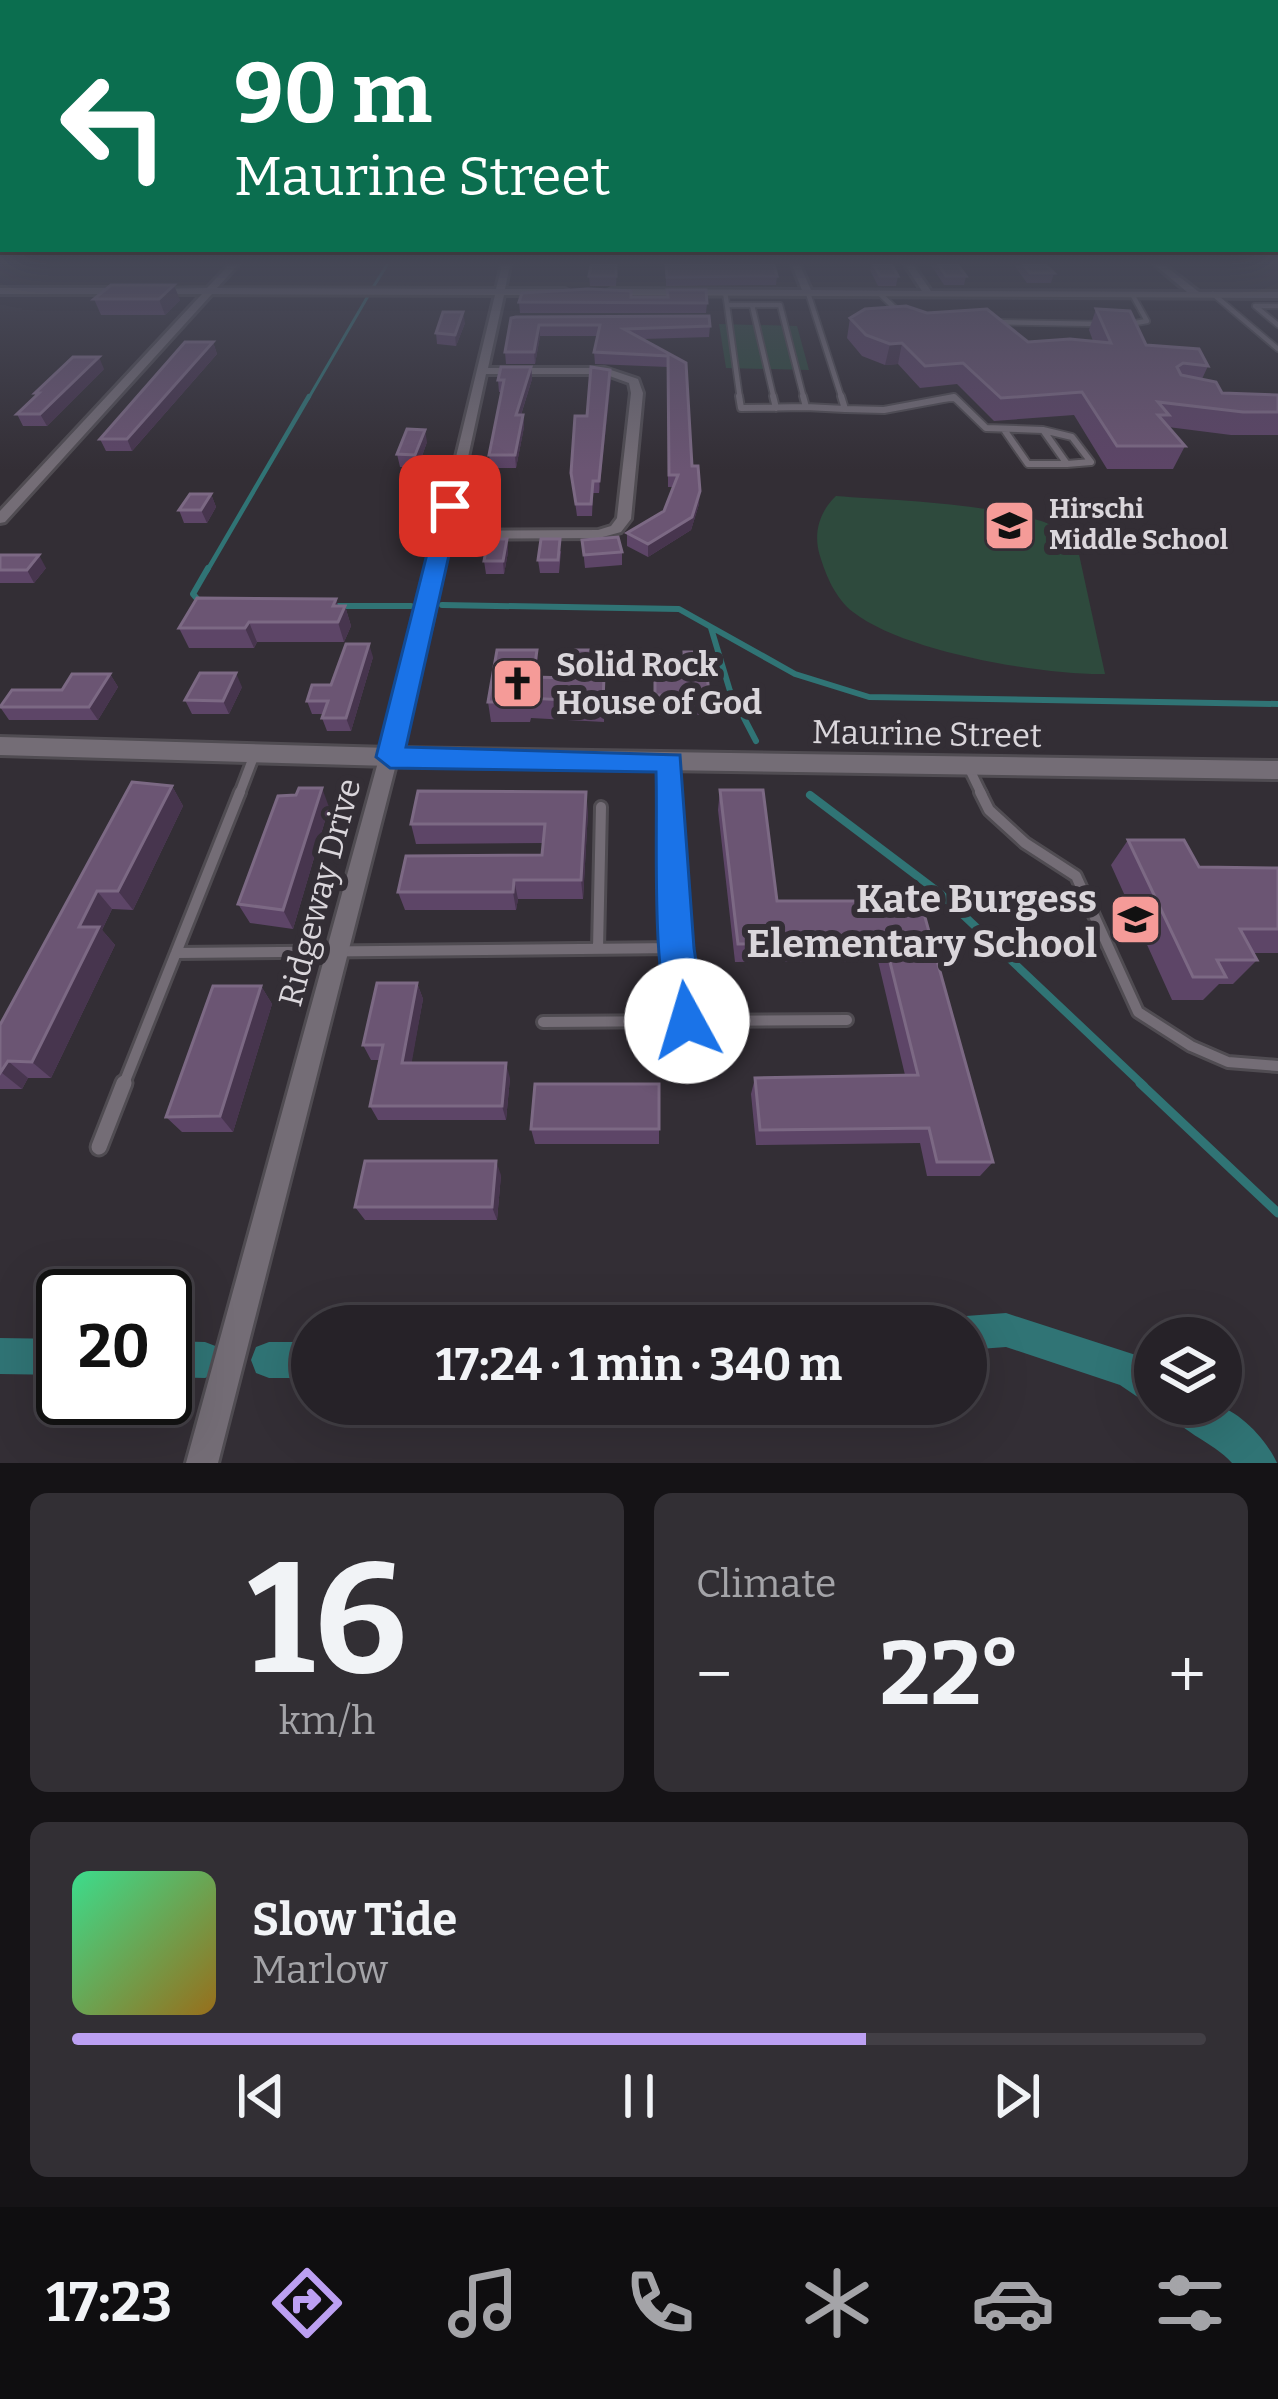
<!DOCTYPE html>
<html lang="en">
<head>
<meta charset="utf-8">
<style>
  body { margin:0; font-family:Bitter,serif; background:#322f34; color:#f1f3f6; height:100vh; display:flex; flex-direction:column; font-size:45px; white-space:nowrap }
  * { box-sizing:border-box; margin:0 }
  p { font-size:39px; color:#a4a4a8 }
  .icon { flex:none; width:66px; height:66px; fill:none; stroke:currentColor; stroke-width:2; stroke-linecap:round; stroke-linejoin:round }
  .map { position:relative; height:1463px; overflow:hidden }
  .details { display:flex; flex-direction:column; gap:30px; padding:30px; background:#151316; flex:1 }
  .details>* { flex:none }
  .hud { position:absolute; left:0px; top:0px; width:1278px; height:252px; box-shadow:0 12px 48px #0002,0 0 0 3px #423f45; background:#0b6e4f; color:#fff; overflow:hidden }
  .tools { position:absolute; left:1134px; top:1317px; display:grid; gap:24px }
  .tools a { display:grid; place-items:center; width:108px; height:108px; border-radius:50%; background:#262228; box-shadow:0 12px 48px #0002,0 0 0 3px #423f45; font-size:60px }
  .speed { position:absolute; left:36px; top:1269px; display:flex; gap:24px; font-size:60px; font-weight:700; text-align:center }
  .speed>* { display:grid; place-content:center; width:156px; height:156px; border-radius:50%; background:#262228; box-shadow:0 12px 48px #0002,0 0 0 3px #423f45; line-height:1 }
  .speed .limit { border:6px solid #111; border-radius:18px; background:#fff; color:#111 }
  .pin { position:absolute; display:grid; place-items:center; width:102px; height:102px; color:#fff; margin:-51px; border-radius:24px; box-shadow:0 6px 18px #0006 }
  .me { position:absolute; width:132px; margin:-66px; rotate:354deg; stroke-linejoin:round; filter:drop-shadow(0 0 9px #0008) }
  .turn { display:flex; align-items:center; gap:42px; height:252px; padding:0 36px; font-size:54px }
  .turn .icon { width:156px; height:156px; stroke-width:2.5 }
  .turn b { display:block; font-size:84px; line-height:102px }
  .big { font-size:90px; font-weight:700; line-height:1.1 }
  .details .widget { flex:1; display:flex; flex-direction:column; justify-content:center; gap:18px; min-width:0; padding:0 42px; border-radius:18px; background:#322f34 }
  .details .dial { align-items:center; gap:0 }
  .dial b { font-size:156px; line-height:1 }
  .song { display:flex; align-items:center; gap:36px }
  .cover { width:144px; height:144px; border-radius:18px; background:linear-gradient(135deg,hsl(150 70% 55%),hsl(40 70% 35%)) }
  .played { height:12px; border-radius:6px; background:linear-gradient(90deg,#bca0f2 70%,#423f45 70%) }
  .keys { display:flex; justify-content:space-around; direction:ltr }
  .heat { display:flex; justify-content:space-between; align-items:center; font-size:66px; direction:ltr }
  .details .tiles { flex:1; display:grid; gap:30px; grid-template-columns:1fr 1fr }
  .widget:last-child { grid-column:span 2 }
  .trip { position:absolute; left:291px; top:1305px; width:696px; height:120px; border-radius:60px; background:#262228; box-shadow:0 12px 48px #0002,0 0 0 3px #423f45; font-weight:700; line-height:120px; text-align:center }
  .tabs { display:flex; height:192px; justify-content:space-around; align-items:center; background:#0f0e10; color:#a4a4a8 }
  .tabs .icon { width:84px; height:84px }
  .tabs .on { color:#bca0f2 }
  .tabs b { font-size:54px; color:#f1f3f6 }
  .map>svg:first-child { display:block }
  .green { fill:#2e4a3d }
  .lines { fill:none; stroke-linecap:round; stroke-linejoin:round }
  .stream-far4 { stroke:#307475; stroke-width:3 }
  .stream-far3 { stroke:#307475; stroke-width:4.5 }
  .stream-far2 { stroke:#307475; stroke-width:6 }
  .stream-far1 { stroke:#307475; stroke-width:8 }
  .stream { stroke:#307475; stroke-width:9 }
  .canal { fill:#307475; fill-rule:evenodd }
  .service-far4-casing { stroke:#504c52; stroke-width:8 }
  .service-far3-casing { stroke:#504c52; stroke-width:10 }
  .service-far2-casing { stroke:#504c52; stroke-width:15 }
  .service-far1-casing { stroke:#504c52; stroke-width:16 }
  .service-casing { stroke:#504c52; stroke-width:21 }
  .minor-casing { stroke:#504c52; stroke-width:6 }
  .tertiary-casing { stroke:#504c52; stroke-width:6 }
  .service-far4 { stroke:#746d76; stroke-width:4.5 }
  .service-far3 { stroke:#746d76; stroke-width:6 }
  .service-far2 { stroke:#746d76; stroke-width:9 }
  .service-far1 { stroke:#746d76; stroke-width:10 }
  .service { stroke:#746d76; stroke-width:15 }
  .minor { fill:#746d76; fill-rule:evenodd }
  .tertiary { fill:#746d76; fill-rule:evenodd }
  .wall { fill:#5d4567 }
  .shaded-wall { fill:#47354e }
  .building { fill:#6b5573; stroke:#7c6984; stroke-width:3 }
  .route { fill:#1a73e8; stroke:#114b97; stroke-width:3 }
  .labels { text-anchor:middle; stroke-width:12; stroke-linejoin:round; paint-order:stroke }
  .far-poi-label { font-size:27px; font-weight:bold; fill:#dad6db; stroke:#332e35; text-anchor:start }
  .poi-label { font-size:33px; font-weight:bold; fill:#dad6db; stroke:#332e35; text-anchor:start }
  .street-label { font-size:33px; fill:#dad6db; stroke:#332e35 }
  .near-poi-label { font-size:39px; font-weight:bold; fill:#dad6db; stroke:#332e35; text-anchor:end }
</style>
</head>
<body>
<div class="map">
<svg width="1278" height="1463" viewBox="0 0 1278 1463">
  <rect width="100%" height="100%" fill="#332e35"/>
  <path class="green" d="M719 324 797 326 809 370 726 368Z
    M836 496C898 501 1024 503 1075 536L1105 674C1041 675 904 652 853 612 836 599 826 576 820 556 813 534 819 512 836 496Z"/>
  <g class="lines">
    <path class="stream-far4" d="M372 289 387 265
      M308 399 368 296"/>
    <path class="stream-far3" d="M207 571 309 396"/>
    <path class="stream-far2" d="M199 601 193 594 208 568
      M442 605 679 609 795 674 869 697 1278 704
      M331 606H411
      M711 628 730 691 756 741"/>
    <path class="stream-far1" d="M810 795 941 894 1144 1086"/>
    <path class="stream" d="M1140 1083 1278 1213"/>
    <path class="canal" d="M1006 1313 1142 1357 1155 1366 1158 1404 1142 1400 1120 1385 1006 1347 966 1350V1326H951L954 1321 966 1316Z
      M0 1338 63 1339V1375L0 1374Z
      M165 1341 205 1342 218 1347 223 1360 218 1373 205 1378 165 1377Z
      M269 1342H312V1378H269L256 1373 251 1360 256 1347Z
      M1164 1404C1179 1404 1199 1401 1213 1404 1239 1410 1267 1440 1277 1463H1232C1213 1441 1175 1431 1164 1404Z"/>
    <defs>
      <path id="service-far4" d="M725 292 727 305
        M808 293 842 399
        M879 293 901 314
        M1213 294 1278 349
        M727 305H780L804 399
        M727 305 740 399
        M752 305 774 399
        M1278 306H1255L1278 325
        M992 322 1101 324
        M1124 325 1147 321 1132 294
        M945 399H956"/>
      <path id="service-far3" d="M739 396 741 408 806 407 803 396
        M773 396 776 408
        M806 407 845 409 841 396
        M845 409 884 410 954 397 986 428 1043 430 1067 464H1028L1005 431
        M1043 430 1072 437 1091 462 1067 464"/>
      <path id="service-far2" d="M670 762 671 795
        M968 766 982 795
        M239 795 255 753"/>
      <path id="service-far1" d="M671 792 677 948 687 1021 847 1020
        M980 792 989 810 1025 843 1076 876 1138 1012 1191 1046 1228 1062 1278 1066
        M598 949 601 807
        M176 953 677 948
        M543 1022 687 1021
        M123 1086 240 792"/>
      <path id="service" d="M99 1147 124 1083"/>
      <path id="minor" d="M229 265H238L217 288 496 289 502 265H510L505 289H565L570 292 565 295H504L488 368H605L638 379 643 393 631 519 621 532 599 538 450 539 431 627 218 1463H186L415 627 495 295 212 294 5 522 0 523V511L202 294H155L152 289 207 288ZM486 374H604L629 383 631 393 617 518 611 526 598 530 452 531Z
        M792 265H800L811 290 922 291 905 265H913L931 291 1187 292 1155 265H1164L1199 292H1278V298L611 295 606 292 611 289 802 290Z
        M0 288H127L132 291 127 294H0Z"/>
      <path id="tertiary" d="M0 737 390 748 1278 761V779L390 766 0 755Z"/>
    </defs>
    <use href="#service-far4" class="service-far4-casing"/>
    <use href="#service-far3" class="service-far3-casing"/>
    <use href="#service-far2" class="service-far2-casing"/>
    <use href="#service-far1" class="service-far1-casing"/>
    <use href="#service" class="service-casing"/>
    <use href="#minor" class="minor-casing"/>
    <use href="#tertiary" class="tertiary-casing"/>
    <use href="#service-far4" class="service-far4"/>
    <use href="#service-far3" class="service-far3"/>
    <use href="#service-far2" class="service-far2"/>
    <use href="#service-far1" class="service-far1"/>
    <use href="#service" class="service"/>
    <use href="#minor" class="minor"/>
    <use href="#tertiary" class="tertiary"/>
  </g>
  <path class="wall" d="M617 265 616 286H590L589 276Z
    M666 265 777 276 776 285 666 286Z
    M871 265H892L898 276 896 286H878L870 270Z
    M931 265H958L966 276 964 285H944Z
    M1014 265H1046L1054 273 1051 283H1027Z
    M631 297 707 303 706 313H520L519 302Z
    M94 299 180 300 165 315H101Z
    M1096 309 1146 345 1208 366 1202 379 1222 393 1278 395V435H1231L1168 427 1185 446 1173 469H1107L1074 415 994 421 957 384 920 388 898 364 885 365 862 356 847 338 850 318 927 313 1028 342 1093 341 1089 330Z
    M511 318 710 326 709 337 643 339 686 363 692 466 699 504 691 530 648 557 627 546V533L664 511 673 487H668V367L595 364 594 352 598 336H540L535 364H506L505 352Z
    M465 323 456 346 437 344 436 333Z
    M213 342 217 354 132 451H106L100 439Z
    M531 367 532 379 521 415H523L524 427 516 468H491L489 455 502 392H499L498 380Z
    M104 369 47 426H23L17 414 36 396 35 393Z
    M610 370 599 493H593L592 516H577L571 473 587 416Z
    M427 442 418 467H400L397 454Z
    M211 494 216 507 207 523H184L179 510Z
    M507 539 508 552 504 574H486L484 561Z
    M582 540 622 552V565L585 568Z
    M561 551 559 573H540L538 560Z
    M0 555 46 568 34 583H0Z
    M336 599 338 606H345L351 626 344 642H257L254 648H189L179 628Z
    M537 650 538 677 569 678 605 650 604 722 531 718 530 722H491L488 702Z
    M684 652 709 695 707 715H655V670H683Z
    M373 657 351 731H327L322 718 323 714H312L307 701Z
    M110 674 118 687 98 720H9L0 707Z
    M242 687 229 714H192L185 700Z
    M172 786 183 806 133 910 112 909 102 930 115 945 51 1078H28L22 1089H0V1025Z
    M720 790 777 901H871L874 892 993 1162 980 1176H927L920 1143 756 1145 751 1094 755 1078 905 1075 878 961 735 962 718 810Z
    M329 807 293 929 250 923 238 904Z
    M588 811 583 899H518L516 910H405L398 892 542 855 543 843 416 844 411 824Z
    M1128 840 1199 867 1278 868V953H1253L1257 960 1233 984H1219L1203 1000H1172L1111 865Z
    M417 983 423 999 411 1063 510 1078 506 1120H378L370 1106 380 1060H371L363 1045Z
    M261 986 272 1004 233 1132H182L166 1117Z
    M531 1129H659V1144H535Z
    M501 1175 497 1220H365L355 1207Z"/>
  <path class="shaded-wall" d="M174 285 180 300 165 315 159 299Z
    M463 312 465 323 456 346 455 335Z
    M539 325 540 336 535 364 534 352Z
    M213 342 217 354 132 451 127 439Z
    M902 343 898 364 885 365 890 344Z
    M99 357 104 369 47 426 40 414Z
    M531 367 532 379 517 427 516 415Z
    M610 370 611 381 599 493V481Z
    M523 415 524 427 516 468 515 455Z
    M425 430 427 442 418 467 415 455Z
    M700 491 699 504 691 530 648 557V544Z
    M211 494 216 507 207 523 201 510Z
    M507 539 508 552 504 574 503 561Z
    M39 555 46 568 34 583 27 570Z
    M336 599 341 616 345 606 351 626 344 642 333 606Z
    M249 622 257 642 254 648 245 628Z
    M369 644 373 657 351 731 346 718Z
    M537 650 539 669 535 697 533 677Z
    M236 673 242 687 229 714 223 701Z
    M110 674 118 687 98 720 89 707Z
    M172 786 183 806 133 910 118 891Z
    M322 788 329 807 293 929 283 910Z
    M586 792 588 811 583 899 581 880Z
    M514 880 518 899 516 910 513 892Z
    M97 891 112 909 102 930 115 945 51 1078 32 1062 79 927Z
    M417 983 423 999 409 1078 402 1063Z
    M261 986 272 1004 233 1132 220 1116Z
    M8 1061 28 1078 22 1089 2 1073Z
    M506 1063 510 1078 506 1120 502 1106Z
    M496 1161 501 1175 497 1220 492 1207Z"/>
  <path class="building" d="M591 265H616V276H589Z
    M666 265H774L777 276 667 277Z
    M874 265H892L898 276H880Z
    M939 265H958L966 276H946Z
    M1024 265H1046L1054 273H1030Z
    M111 285H174L159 299H94Z
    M588 289 631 291V297H668L667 290H706L707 303 519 302 522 293Z
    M906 306 927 313 987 309 1028 342 1070 339 1111 343 1096 309 1130 311 1146 345 1199 349 1208 366 1183 363 1177 367 1181 375 1216 382 1222 393 1278 395V412H1243L1158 402 1169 415H1158L1185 446H1117L1082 392 1001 398 963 363 925 366 902 343 890 344 866 335 850 318 865 309Z
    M443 312H463L455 335 436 333Z
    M709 316 710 326 624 329 686 363 692 466H698L700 491 692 517 648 544 627 533 664 511 678 475H669L668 356 594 352 600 325H539L534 352H505L511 318 516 317Z
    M185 342H213L127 439H100Z
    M73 357H99L40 414H17L39 393H35Z
    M501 367H531L516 415H523L515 455H489L504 380H498Z
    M591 367 610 370 599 481H593L591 504H576L571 473 575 416H587Z
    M407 429 425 430 415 455 397 454Z
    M190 494H211L201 510H179Z
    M618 537 622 552 584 555 582 540Z
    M488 539H507L503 561H484Z
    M541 539H560L558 560H538Z
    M0 555H39L27 570H0Z
    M197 598 336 599 333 606H345L338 622H249L245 628H179Z
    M346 644H369L346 718H322L328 701H307L312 685H331Z
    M497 650H537L533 677 569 678 571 650H605L603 702 528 698V702H488Z
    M684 652H705L709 695H655V670H685Z
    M200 673H236L223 701 185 700Z
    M72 674H110L89 707H0L12 690H62Z
    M132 782 172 786 118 891H97L79 927H99L32 1062 8 1061 0 1073V1025Z
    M299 788H322L283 910 238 904 278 796 296 795Z
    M720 790H763L777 901H876L874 892H918L993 1162H937L929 1128 760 1130 755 1078 918 1075 885 942 738 944Z
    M418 791 586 792 581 880H514L513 892H398L406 856 542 855 545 824H411Z
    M1128 840H1184L1199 867 1278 868V929H1240L1257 960H1217L1226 977H1193Z
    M377 983H417L402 1063H506L502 1106H370L383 1045H363Z
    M213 986H261L220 1116 166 1117Z
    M535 1084H659V1129H531Z
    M365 1161H496L492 1207H355Z"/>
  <linearGradient id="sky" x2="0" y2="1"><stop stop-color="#1c191d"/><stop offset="0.56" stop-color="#4a4c5c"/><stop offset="1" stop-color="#4a4c5c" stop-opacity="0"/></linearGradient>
  <rect width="1278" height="470" fill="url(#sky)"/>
  <path class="route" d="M450 500 460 506 406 747 680 755 694 948 705 1021 699 1033 687 1038 674 1033C650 979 658 836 656 772L390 768 376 757 439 506Z"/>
  <defs>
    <symbol id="school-square" viewBox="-11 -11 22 22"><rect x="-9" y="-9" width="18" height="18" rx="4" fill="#f59b98" stroke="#332e35"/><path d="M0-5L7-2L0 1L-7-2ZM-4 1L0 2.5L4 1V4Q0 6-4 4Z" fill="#111"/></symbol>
    <symbol id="church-square" viewBox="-11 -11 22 22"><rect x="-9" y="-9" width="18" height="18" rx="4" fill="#f59b98" stroke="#332e35"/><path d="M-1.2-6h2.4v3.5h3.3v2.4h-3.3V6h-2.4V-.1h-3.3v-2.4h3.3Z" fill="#111"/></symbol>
  </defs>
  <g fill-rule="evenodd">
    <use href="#school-square" x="980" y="496" width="59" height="59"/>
    <use href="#church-square" x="488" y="654" width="59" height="59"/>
    <use href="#school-square" x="1106" y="890" width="59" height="59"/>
  </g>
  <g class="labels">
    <g class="far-poi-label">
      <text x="1049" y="518">Hirschi<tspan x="1049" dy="31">Middle School</tspan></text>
    </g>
    <g class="poi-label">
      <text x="556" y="676">Solid Rock<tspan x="556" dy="38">House of God</tspan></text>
    </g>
    <g class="street-label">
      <text transform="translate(927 733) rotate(1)" y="12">Maurine Street</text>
      <text transform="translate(319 892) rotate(-75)" y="12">Ridgeway Drive</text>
    </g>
    <g class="near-poi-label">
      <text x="1097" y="912">Kate Burgess<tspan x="1097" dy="45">Elementary School</tspan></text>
    </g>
  </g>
</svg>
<div class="tools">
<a><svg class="icon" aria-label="layers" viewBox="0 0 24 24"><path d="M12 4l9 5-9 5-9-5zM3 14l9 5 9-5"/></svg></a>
</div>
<div class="speed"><div class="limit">20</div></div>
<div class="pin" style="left:450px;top:506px;background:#d93025"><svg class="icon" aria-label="arrive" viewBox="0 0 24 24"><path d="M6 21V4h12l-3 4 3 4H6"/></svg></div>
<svg class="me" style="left:687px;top:1021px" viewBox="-20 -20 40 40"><circle r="19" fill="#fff"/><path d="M0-13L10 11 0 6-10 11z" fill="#1a73e8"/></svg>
<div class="trip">17:24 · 1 min · 340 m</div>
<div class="hud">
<div class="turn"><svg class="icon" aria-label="left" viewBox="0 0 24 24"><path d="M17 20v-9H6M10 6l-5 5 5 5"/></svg><div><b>90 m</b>Maurine Street</div></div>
</div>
</div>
<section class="details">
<div class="tiles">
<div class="widget dial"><b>16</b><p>km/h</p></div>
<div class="widget"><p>Climate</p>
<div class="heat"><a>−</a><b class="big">22°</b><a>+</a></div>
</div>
<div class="widget">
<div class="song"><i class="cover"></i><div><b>Slow Tide</b><p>Marlow</p></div></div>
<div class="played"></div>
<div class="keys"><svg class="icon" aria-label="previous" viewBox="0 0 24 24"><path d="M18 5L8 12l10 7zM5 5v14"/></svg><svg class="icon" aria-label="pause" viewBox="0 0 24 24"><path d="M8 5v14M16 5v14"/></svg><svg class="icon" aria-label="next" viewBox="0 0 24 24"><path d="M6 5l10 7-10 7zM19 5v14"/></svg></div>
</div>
</div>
</section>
<nav class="tabs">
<b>17:23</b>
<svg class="icon on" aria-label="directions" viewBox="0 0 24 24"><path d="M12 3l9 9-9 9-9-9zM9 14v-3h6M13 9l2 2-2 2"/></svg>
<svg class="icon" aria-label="music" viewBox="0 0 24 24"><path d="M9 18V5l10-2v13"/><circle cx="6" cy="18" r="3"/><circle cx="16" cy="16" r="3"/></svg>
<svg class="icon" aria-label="phone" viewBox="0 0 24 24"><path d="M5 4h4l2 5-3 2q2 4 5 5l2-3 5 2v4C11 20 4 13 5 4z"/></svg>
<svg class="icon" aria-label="climate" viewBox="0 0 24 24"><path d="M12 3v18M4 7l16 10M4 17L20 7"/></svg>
<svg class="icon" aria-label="car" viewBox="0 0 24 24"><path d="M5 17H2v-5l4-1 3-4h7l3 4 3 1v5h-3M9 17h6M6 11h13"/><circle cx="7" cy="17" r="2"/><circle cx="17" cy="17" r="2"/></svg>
<svg class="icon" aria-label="filters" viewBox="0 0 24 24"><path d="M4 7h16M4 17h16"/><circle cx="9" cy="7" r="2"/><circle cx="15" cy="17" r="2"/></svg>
</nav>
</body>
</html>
